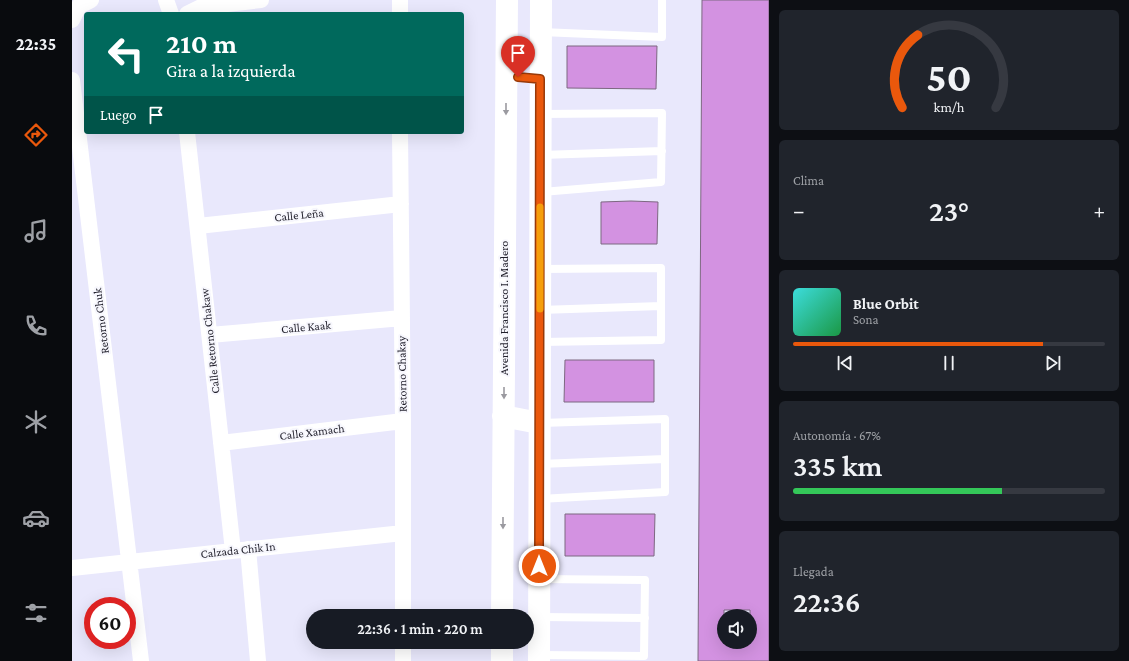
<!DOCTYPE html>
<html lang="es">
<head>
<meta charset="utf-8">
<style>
  body { margin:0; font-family:"Crimson Pro",serif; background:#20242c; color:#f1f3f6; height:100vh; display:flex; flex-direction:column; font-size:15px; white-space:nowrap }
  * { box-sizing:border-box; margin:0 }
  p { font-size:13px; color:#9ea1a6 }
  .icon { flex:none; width:22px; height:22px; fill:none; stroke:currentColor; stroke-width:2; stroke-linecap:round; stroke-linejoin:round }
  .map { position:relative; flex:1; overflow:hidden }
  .side { display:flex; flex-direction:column; gap:10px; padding:10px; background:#0d0f14; width:360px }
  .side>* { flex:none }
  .banner { position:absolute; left:12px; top:12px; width:380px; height:122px; border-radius:4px; box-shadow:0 4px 16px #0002; background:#00695c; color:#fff; overflow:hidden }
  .fabs { position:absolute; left:645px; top:609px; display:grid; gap:8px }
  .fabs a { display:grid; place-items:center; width:40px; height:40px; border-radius:50%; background:#171b24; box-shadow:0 4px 16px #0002; font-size:20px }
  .speed { position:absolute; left:12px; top:597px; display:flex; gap:8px; font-size:20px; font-weight:700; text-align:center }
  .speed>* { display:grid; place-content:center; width:52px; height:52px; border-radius:50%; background:#171b24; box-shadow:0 4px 16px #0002; line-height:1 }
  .speed .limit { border:6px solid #d22; background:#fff; color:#111 }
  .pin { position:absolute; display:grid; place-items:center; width:34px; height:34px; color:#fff; margin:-41px -17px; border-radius:50% 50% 50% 0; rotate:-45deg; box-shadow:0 0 4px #0007 }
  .pin .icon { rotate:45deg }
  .me { position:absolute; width:44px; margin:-22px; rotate:0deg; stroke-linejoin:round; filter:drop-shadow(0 0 3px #0008) }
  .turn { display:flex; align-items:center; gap:14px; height:84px; padding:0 16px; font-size:18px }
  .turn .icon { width:52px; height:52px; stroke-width:2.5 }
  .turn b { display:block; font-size:28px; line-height:34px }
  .then { display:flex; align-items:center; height:38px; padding:0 16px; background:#0003; gap:8px; font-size:15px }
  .big { font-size:30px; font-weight:600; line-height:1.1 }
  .side .widget { flex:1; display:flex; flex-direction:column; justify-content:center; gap:6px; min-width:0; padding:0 14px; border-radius:6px; background:#20242c }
  .side .dial { align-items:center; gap:0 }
  .dial svg { height:104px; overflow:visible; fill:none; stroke:#363941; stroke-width:7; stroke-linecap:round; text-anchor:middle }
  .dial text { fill:#f1f3f6; stroke:none }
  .song { display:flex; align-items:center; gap:12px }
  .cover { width:48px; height:48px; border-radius:6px; background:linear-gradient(135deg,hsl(180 70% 55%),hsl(140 70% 35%)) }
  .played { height:4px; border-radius:2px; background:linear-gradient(90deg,#ea580c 80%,#363941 80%) }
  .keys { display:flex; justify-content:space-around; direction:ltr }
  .heat { display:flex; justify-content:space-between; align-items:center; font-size:22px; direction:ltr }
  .charge { height:6px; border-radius:3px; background:linear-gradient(90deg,#34c759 67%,#363941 0) }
  .trip { position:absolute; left:234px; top:609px; width:228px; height:40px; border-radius:20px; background:#171b24; box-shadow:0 4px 16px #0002; font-weight:600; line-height:40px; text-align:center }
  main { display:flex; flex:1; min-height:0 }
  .dock { display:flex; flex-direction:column; width:72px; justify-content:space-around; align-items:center; background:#090b0e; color:#9ea1a6 }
  .dock .icon { width:28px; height:28px }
  .dock .current { color:#ea580c }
  .dock b { font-size:18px; color:#f1f3f6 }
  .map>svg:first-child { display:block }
  .building { fill:#d392e1; stroke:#7d6881; fill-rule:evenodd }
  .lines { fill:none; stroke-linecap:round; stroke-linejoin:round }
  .service { stroke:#fff; stroke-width:8 }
  .minor { stroke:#fff; stroke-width:16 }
  .primary { stroke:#fff; stroke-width:22 }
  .oneway { fill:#9b9aa0 }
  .route-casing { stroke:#983908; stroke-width:10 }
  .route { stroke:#ea580c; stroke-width:7 }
  .slow { stroke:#f59e0b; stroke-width:7 }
  .labels { text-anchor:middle; stroke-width:4; stroke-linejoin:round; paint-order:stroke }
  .street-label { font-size:12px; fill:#201f2b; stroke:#f7f7fd }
</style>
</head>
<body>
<main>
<nav class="dock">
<b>22:35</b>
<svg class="icon current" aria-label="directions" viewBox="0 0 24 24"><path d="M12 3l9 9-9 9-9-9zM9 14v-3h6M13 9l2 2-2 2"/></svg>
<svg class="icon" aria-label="music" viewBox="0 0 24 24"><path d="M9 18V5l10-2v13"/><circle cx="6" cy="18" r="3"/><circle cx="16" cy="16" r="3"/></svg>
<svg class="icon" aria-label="phone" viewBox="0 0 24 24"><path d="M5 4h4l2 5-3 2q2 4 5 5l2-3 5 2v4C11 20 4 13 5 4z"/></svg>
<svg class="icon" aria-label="climate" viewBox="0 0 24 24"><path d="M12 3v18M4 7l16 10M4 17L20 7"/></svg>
<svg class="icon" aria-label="car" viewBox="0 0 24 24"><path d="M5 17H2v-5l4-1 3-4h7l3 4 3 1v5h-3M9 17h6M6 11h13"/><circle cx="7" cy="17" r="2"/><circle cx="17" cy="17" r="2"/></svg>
<svg class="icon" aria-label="filters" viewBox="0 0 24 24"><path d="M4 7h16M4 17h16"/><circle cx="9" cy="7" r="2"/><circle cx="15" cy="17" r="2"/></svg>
</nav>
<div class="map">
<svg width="697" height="661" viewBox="0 0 697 661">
  <rect width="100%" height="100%" fill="#e9e8fc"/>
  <path class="building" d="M630 0H697V661H626ZM652 610H678V642H652Z
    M495 46H585L584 89 495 88Z
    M559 201 586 202 585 244H529V202Z
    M493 360H582V402H492Z
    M493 514H583L582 556H493Z"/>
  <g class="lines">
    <path class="service" d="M469 32 590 37V0
      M469 114 590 113 589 182 470 192
      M469 155 590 151
      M469 269 589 268V340L469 342
      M468 310 589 306
      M468 464 593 459
      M468 499 593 492V419L469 423
      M468 579 573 580 572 656 468 655
      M468 617 573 618"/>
    <path class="minor" d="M94 0 99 14
      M328 0V14
      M115 14 129 7 189 0
      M0 20 7 6 19 0
      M0 80 69 661
      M115 132 161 551
      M328 132 331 421V616
      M126 226 329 204
      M138 335 330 318
      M149 443 331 421
      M176 549 186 661
      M0 568 331 533
      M331 661V642"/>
    <path class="primary" d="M431 416 467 423
      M430 616 435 0
      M430 661V642
      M467 661 469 0"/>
  </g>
  <defs><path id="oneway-solid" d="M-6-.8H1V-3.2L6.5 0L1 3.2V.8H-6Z"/></defs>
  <g class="oneway">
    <use href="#oneway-solid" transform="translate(434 109) rotate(90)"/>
    <use href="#oneway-solid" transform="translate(432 393) rotate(90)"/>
    <use href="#oneway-solid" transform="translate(431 523) rotate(90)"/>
  </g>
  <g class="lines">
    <defs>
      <path id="route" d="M446 77 468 79 467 566"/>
    </defs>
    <use href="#route" class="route-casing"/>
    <use href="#route" class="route"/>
    <path class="slow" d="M468 309V207"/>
  </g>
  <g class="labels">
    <g class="street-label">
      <text transform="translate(227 215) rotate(-6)" y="4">Calle Leña</text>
      <text transform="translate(432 308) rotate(-90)" y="4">Avenida Francisco I. Madero</text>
      <text transform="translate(29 321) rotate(-97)" y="4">Retorno Chuk</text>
      <text transform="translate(234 327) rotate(-5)" y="4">Calle Kaak</text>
      <text transform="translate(138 341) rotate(-96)" y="4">Calle Retorno Chakaw</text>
      <text transform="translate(330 374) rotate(-91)" y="4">Retorno Chakay</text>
      <text transform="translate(240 432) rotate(-7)" y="4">Calle Xamach</text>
      <text transform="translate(166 550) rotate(-6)" y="4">Calzada Chik In</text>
    </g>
  </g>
</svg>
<div class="fabs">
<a><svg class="icon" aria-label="sound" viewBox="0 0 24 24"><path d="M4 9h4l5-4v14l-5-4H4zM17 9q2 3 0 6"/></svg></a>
</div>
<div class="speed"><div class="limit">60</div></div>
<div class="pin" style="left:446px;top:77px;background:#d93025"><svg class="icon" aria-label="arrive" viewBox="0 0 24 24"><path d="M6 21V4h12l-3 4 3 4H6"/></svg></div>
<svg class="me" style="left:467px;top:566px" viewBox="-20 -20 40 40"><circle r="17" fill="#ea580c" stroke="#fff" stroke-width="3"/><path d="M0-11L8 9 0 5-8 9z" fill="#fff"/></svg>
<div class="trip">22:36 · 1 min · 220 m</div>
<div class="banner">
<div class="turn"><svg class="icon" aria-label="left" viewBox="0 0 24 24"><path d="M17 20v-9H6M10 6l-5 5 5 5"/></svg><div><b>210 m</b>Gira a la izquierda</div></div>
<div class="then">Luego<svg class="icon" aria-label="arrive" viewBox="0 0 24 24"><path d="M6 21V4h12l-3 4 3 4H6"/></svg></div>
</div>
</div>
<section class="side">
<div class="widget dial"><svg viewBox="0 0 100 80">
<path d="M14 69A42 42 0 1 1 86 69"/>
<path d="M14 69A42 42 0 0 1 26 13" stroke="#ea580c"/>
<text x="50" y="56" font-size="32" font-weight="700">50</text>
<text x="50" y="72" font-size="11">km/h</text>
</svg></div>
<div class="widget"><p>Clima</p>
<div class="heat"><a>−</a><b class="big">23°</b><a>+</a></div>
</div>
<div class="widget">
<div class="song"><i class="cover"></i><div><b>Blue Orbit</b><p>Sona</p></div></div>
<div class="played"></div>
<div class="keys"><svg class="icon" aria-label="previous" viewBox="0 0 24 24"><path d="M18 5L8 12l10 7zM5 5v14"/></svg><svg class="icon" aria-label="pause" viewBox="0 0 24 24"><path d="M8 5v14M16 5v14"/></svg><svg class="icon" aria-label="next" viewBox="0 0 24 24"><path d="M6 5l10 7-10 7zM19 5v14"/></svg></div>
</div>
<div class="widget"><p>Autonomía · 67%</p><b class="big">335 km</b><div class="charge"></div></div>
<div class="widget"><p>Llegada</p><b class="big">22:36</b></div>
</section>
</main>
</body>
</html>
